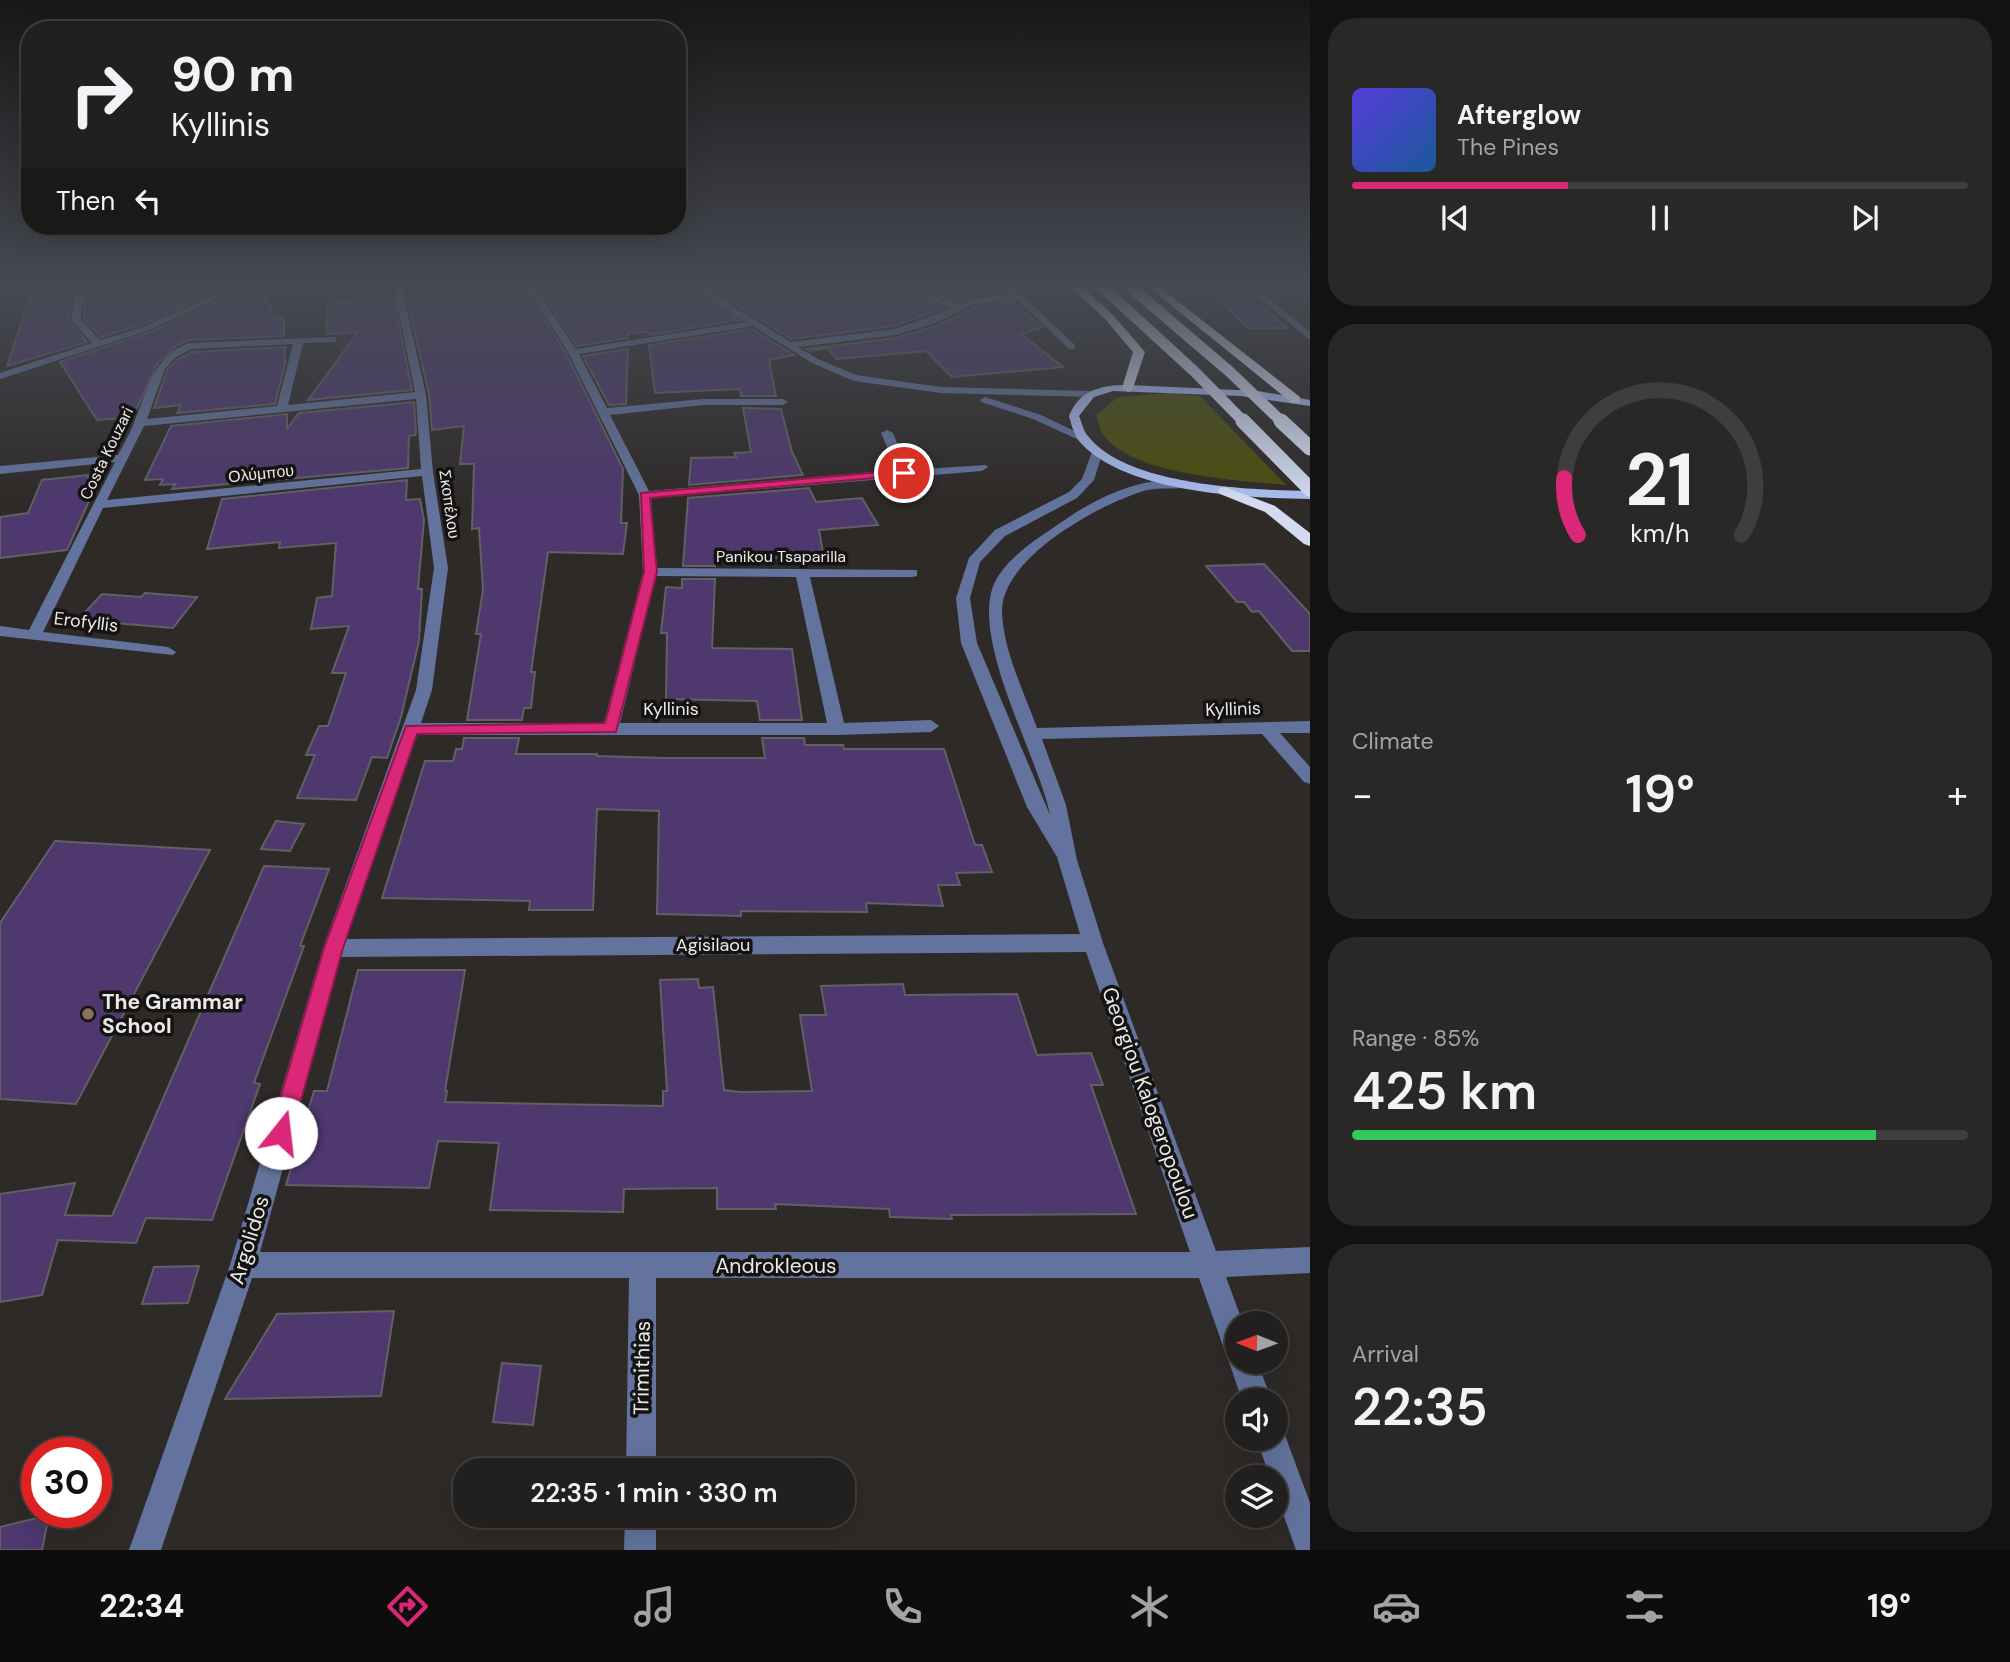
<!DOCTYPE html>
<html lang="en">
<head>
<meta charset="utf-8">
<style>
  body { margin:0; font-family:"DM Sans",sans-serif; background:#2a2827; color:#f1f3f6; height:100vh; display:flex; flex-direction:column; font-size:26px; white-space:nowrap }
  * { box-sizing:border-box; margin:0 }
  p { font-size:23px; color:#a2a3a4 }
  .icon { flex:none; width:38px; height:38px; fill:none; stroke:currentColor; stroke-width:2; stroke-linecap:round; stroke-linejoin:round }
  .map { position:relative; flex:1; overflow:hidden }
  .details { display:flex; flex-direction:column; gap:18px; padding:18px; background:#131210; width:700px }
  .details>* { flex:none }
  .hud { position:absolute; left:21px; top:21px; width:665px; height:214px; border-radius:28px; box-shadow:0 7px 28px #0002,0 0 0 2px #3f3e3c; background:#22201e; color:#f1f3f6; overflow:hidden }
  .needle { width:46px; rotate:271deg }
  .buttons { position:absolute; left:1225px; top:1311px; display:grid; gap:14px }
  .buttons a { display:grid; place-items:center; width:63px; height:63px; border-radius:50%; background:#22201e; box-shadow:0 7px 28px #0002,0 0 0 2px #3f3e3c; font-size:35px }
  .speed { position:absolute; left:21px; top:1437px; display:flex; gap:14px; font-size:35px; font-weight:700; text-align:center }
  .speed>* { display:grid; place-content:center; width:91px; height:91px; border-radius:50%; background:#22201e; box-shadow:0 7px 28px #0002,0 0 0 2px #3f3e3c; line-height:1 }
  .speed .limit { border:10px solid #d22; background:#fff; color:#111 }
  .pin { position:absolute; display:grid; place-items:center; width:60px; height:60px; color:#fff; margin:-30px; border:4px solid #fff; border-radius:50%; box-shadow:0 2px 7px #0007 }
  .me { position:absolute; width:77px; margin:-38px; rotate:16deg; stroke-linejoin:round; filter:drop-shadow(0 0 5px #0008) }
  .turn { display:flex; align-items:center; gap:24px; height:147px; padding:0 35px; font-size:32px }
  .turn .icon { width:91px; height:91px; stroke-width:2.5 }
  .turn b { display:block; font-size:49px; line-height:60px }
  .then { display:flex; align-items:center; height:66px; padding:0 35px; background:#0003; gap:14px; font-size:26px }
  .big { font-size:52px; font-weight:600; line-height:1.1 }
  .details .card { flex:1; display:flex; flex-direction:column; justify-content:center; gap:10px; min-width:0; padding:0 24px; border-radius:28px; background:#2a2827 }
  .details .dial { align-items:center; gap:0 }
  .dial svg { height:182px; overflow:visible; fill:none; stroke:#3f3e3c; stroke-width:7; stroke-linecap:round; text-anchor:middle }
  .dial text { fill:#f1f3f6; stroke:none }
  .song { display:flex; align-items:center; gap:21px }
  .cover { width:84px; height:84px; border-radius:10px; background:linear-gradient(135deg,hsl(250 70% 55%),hsl(210 70% 35%)) }
  .played { height:7px; border-radius:4px; background:linear-gradient(90deg,#db2777 35%,#3f3e3c 35%) }
  .keys { display:flex; justify-content:space-around; direction:ltr }
  .heat { display:flex; justify-content:space-between; align-items:center; font-size:38px; direction:ltr }
  .charge { height:10px; border-radius:5px; background:linear-gradient(90deg,#34c759 85%,#3f3e3c 0) }
  .trip { position:absolute; left:453px; top:1458px; width:402px; height:70px; border-radius:28px; background:#22201e; box-shadow:0 7px 28px #0002,0 0 0 2px #3f3e3c; font-weight:600; line-height:70px; text-align:center }
  .tab-bar { display:flex; height:112px; justify-content:space-around; align-items:center; background:#0e0d0c; color:#a2a3a4 }
  .tab-bar .icon { width:49px; height:49px }
  .tab-bar .current { color:#db2777 }
  .tab-bar b { font-size:32px; color:#f1f3f6 }
  main { display:flex; flex:1; min-height:0 }
  .map>svg:first-child { display:block }
  .green { fill:#4c4e0e }
  .building { fill:#4e386e; stroke:#616064; stroke-width:2 }
  .lines { fill:none; stroke-linecap:round; stroke-linejoin:round }
  .minor { fill:#63739d; fill-rule:evenodd }
  .major { fill:#a9bdf0; fill-rule:evenodd }
  .highway { fill:#d2dbf0; fill-rule:evenodd }
  .highway-bridge-far1 { stroke:#d2dbf0; stroke-width:11 }
  .highway-bridge { stroke:#d2dbf0; stroke-width:15 }
  .route { fill:#db2777; stroke:#8e194d; stroke-width:2 }
  .education-dot { fill:#8d6e63; stroke:#151312; stroke-width:2.5 }
  .labels { text-anchor:middle; stroke-width:7; stroke-linejoin:round; paint-order:stroke }
  .far-street-label { font-size:16px; fill:#ebe9e7; stroke:#151312 }
  .street-label { font-size:18px; fill:#ebe9e7; stroke:#151312 }
  .near-poi-label { font-size:21px; font-weight:bold; fill:#ebe9e7; stroke:#151312; text-anchor:start }
  .near-street-label { font-size:21px; fill:#ebe9e7; stroke:#151312 }
</style>
</head>
<body>
<main>
<div class="map">
<svg width="1310" height="1550" viewBox="0 0 1310 1550">
  <rect width="100%" height="100%" fill="#2e2a28"/>
  <path class="green" d="M1171 393 1200 396 1286 485C1239 480 1127 476 1101 431 1099 426 1098 419 1096 415L1118 397Z"/>
  <path class="building" d="M34 284H73L68 320 87 342 7 366Z
    M86 284H116L117 290 161 287 164 284H248L208 295 141 325 101 337 84 319Z
    M486 284H522L566 353 623 469 621 523H627L623 554 548 552 531 672H535L531 708H524L522 720H467L481 634H476L483 590 479 528 472 529 474 464H460L464 426 432 430 429 394 407 299 430 297 435 295V289Z
    M536 284H663L683 292 692 290 739 320 648 335V332L628 333V338L577 346Z
    M735 284H879L945 308 894 326 792 339 707 288Z
    M901 284H994L1002 293 974 296 960 302Z
    M1206 284H1230L1288 328H1247Z
    M266 290V304H271L272 318H284V336L189 340 176 346 157 364 136 410 127 411 123 418 97 420 60 362 148 333 222 300Z
    M372 300 373 302 394 300 412 390 308 400 358 332 327 334 326 310 328 309V304Z
    M1012 302 1043 327 1021 334 1063 367 952 377 926 351 837 359 827 348 810 351 806 349 896 338 936 326 977 307Z
    M752 329 794 355 769 360 776 396H741L740 389 655 393 649 345Z
    M285 347V364L275 404 177 413 181 405 154 408 167 370 177 360 192 352Z
    M628 349 626 404 609 405 583 356Z
    M414 402 416 432 415 435 409 436 408 468 172 489 175 484 160 485 163 479 145 480 171 426 287 414V429L299 413Z
    M743 408 781 409 792 452 803 475 689 485 691 458 736 457 734 453 751 452Z
    M89 475 83 492 94 490 67 550 0 558V517L28 513 42 480Z
    M407 480 406 500 420 499 424 520 418 589H422L419 641 401 717 387 758 372 757 356 800 297 798 315 755H306L319 726H328L346 673H332L349 626 311 629 317 598 332 596 336 543 279 548 280 542 207 549 222 499Z
    M809 488 816 502 862 498 878 525 819 530 824 559 715 557V566H683L688 498Z
    M1264 564 1310 614V651H1292L1259 611 1252 612 1244 602H1237L1206 566Z
    M682 579H715L712 648 792 649 802 720H760L757 701 666 699 667 633H661L666 587 682 588Z
    M145 593 197 597 173 628 78 620 102 594 141 597Z
    M464 738H519L516 754H597V756L663 758H765L762 738H804L805 745H843L844 749H944L975 845H982L992 872 956 873 960 885H938L943 906 866 903 867 912 741 911V916L657 914 659 811 597 809 593 910H529L530 901 382 898 425 761H453L456 749H462Z
    M276 821 304 824 290 851 261 849Z
    M55 841 210 850 76 1104 0 1099V923Z
    M264 866 329 869 300 946H304L254 1083 260 1084 212 1220 146 1218 136 1243 58 1240 42 1295 0 1302V1194L75 1183 65 1215 112 1216Z
    M358 970H465L445 1091H447L445 1102 663 1106V1091H667L660 980 698 979 699 988 713 987 724 1090 740 1092 812 1091 800 1015H826L821 986 903 984 905 995 1017 994 1037 1055 1091 1053 1103 1085H1091L1136 1214 951 1215 952 1219 890 1217 889 1209 775 1204 776 1209H717V1188L624 1189 623 1212 490 1210 499 1143 438 1141 429 1188 286 1185 314 1091H327Z
    M199 1266 188 1303 142 1304 154 1267Z
    M394 1311 381 1396 225 1399 277 1314Z
    M502 1363 541 1366 533 1425 493 1422Z
    M49 1515 42 1550H0V1527Z"/>
  <g class="lines">
    <path class="minor" d="M76 284H84L81 320 100 340C114 336 128 332 142 327 187 309 230 281 281 284L221 297 147 331 0 379V373L92 343 71 320Z
      M393 284H401L426 395 433 472 448 568 432 690 421 723H604L643 572 639 495 568 352 525 284H533L576 349 746 322 687 284H696L791 342 895 329 953 308 882 284H893L960 305 974 299 1012 294 1002 284H1010L1075 345V349H1069L1017 299 976 304 935 323 896 335 798 347 818 359 856 375 941 387 1092 391 1097 394 1092 397 941 393 854 381 812 363 753 326 579 354 607 408 703 399H783L788 402 783 405H703L610 415 649 491 897 470 881 433 887 430 893 433 908 470 986 465 988 467 982 471 651 498 657 568 917 570V576L912 577H810L844 723 931 720 939 726 931 732 837 735H417L346 939 1080 934 1057 857 1027 807 961 643 956 598 969 558 995 530 1069 492 1082 479 1093 449H1101L1103 451 1094 480 1077 498 1005 536 980 562 970 598 977 643 1050 815C1039 756 962 627 999 575 1016 550 1045 534 1069 517 1101 495 1149 474 1189 481V487C1175 490 1160 487 1147 490 1101 503 1002 557 1002 611 1003 651 1024 691 1037 728L1310 721V733H1280L1310 767V784L1304 782 1262 734 1042 739 1066 805 1077 860 1103 943 1216 1251 1310 1247V1273L1226 1277 1243 1323H1237V1362H1257L1272 1400H1242L1229 1362 1231 1357 1227 1356 1223 1346 1199 1278H656V1470H626L629 1278H252L161 1550H129L230 1265 323 948 416 690 434 568 422 476 103 508 43 632 168 647 176 652 173 655 0 636V626L29 630 115 462 0 474V466L118 455C124 443 131 432 135 420 148 389 153 356 189 343L336 337V341L333 342 303 343 288 405 415 392ZM293 344 277 406 147 419 165 369 175 358 191 349ZM416 399 421 469 107 500 144 426ZM656 576 796 577 827 723H620ZM1086 952 1190 1252H260L341 957Z
      M1242 284H1251L1310 332V340Z
      M985 397 1041 415 1089 438 1079 440 1033 419 981 402 980 400Z
      M1276 1425 1282 1427 1310 1503V1550H1296L1276 1494V1477H1270L1256 1438H1276Z
      M625 1516H656V1550H624Z"/>
    <path class="major" d="M1129 385 1258 391 1310 400V406L1240 396 1113 391 1094 397 1079 416C1082 422 1083 431 1088 436 1127 486 1251 490 1310 491V499C1246 498 1124 493 1079 441 1074 434 1071 424 1069 416 1080 389 1102 385 1129 385Z"/>
    <path class="highway" d="M1068 284H1079L1113 315 1145 352 1132 391 1128 392 1122 388 1133 352 1105 319Z
      M1145 284H1156L1300 397V403H1292Z
      M1225 487 1275 506 1310 533V546L1304 544 1265 512 1220 494 1218 491 1220 488Z"/>
    <path class="highway-bridge-far1" d="M1099 284 1194 371 1245 423
      M1127 284 1230 372 1283 423"/>
    <path class="highway-bridge" d="M1243 421 1310 489
      M1281 421 1310 448"/>
  </g>
  <linearGradient id="sky" x2="0" y2="1"><stop stop-color="#191716"/><stop offset="0.57" stop-color="#464a53"/><stop offset="1" stop-color="#464a53" stop-opacity="0"/></linearGradient>
  <rect width="1310" height="501" fill="url(#sky)"/>
  <path class="route" d="M904 470 908 471V475L650 498 657 572 616 732 417 734 343 948 292 1133 288 1140 281 1144 273 1140 270 1133 324 948 406 726 605 723 644 572 641 493Z"/>
  <circle class="education-dot" cx="88" cy="1014" r="7"/>
  <g class="labels">
    <g class="far-street-label">
      <text transform="translate(106 453) rotate(-64)" y="6">Costa Kouzari</text>
      <text transform="translate(261 473) rotate(-6)" y="6">Ολύμπου</text>
      <text transform="translate(450 504) rotate(82)" y="6">Σκοπέλου</text>
      <text x="781" y="562">Panikou Tsaparilla</text>
    </g>
    <g class="street-label">
      <text transform="translate(86 622) rotate(7)" y="6">Erofyllis</text>
      <text x="671" y="715">Kyllinis</text>
      <text transform="translate(1233 709) rotate(-2)" y="6">Kyllinis</text>
      <text x="713" y="951">Agisilaou</text>
    </g>
    <g class="near-poi-label">
      <text x="102" y="1009">The Grammar<tspan x="102" dy="24">School</tspan></text>
    </g>
    <g class="near-street-label">
      <text transform="translate(1150 1103) rotate(70)" y="7">Georgiou Kalogeropoulou</text>
      <text transform="translate(249 1240) rotate(-73)" y="7">Argolidos</text>
      <text x="776" y="1273">Androkleous</text>
      <text transform="translate(642 1368) rotate(-89)" y="7">Trimithias</text>
    </g>
  </g>
</svg>
<div class="buttons">
<a><svg class="needle" viewBox="-14 -14 28 28"><path d="M0-13l5 13h-10z" fill="#e53935"/><path d="M0 13l5-13h-10z" fill="#a2a3a4"/></svg></a>
<a><svg class="icon" aria-label="sound" viewBox="0 0 24 24"><path d="M4 9h4l5-4v14l-5-4H4zM17 9q2 3 0 6"/></svg></a>
<a><svg class="icon" aria-label="layers" viewBox="0 0 24 24"><path d="M12 4l9 5-9 5-9-5zM3 14l9 5 9-5"/></svg></a>
</div>
<div class="speed"><div class="limit">30</div></div>
<div class="pin" style="left:904px;top:473px;background:#d93025"><svg class="icon" aria-label="arrive" viewBox="0 0 24 24"><path d="M6 21V4h12l-3 4 3 4H6"/></svg></div>
<svg class="me" style="left:281px;top:1133px" viewBox="-20 -20 40 40"><circle r="19" fill="#fff"/><path d="M0-13L10 11 0 6-10 11z" fill="#db2777"/></svg>
<div class="trip">22:35 · 1 min · 330 m</div>
<div class="hud">
<div class="turn"><svg class="icon" aria-label="right" viewBox="0 0 24 24"><path d="M7 20v-9h11M14 6l5 5-5 5"/></svg><div><b>90 m</b>Kyllinis</div></div>
<div class="then">Then<svg class="icon" aria-label="left" viewBox="0 0 24 24"><path d="M17 20v-9H6M10 6l-5 5 5 5"/></svg></div>
</div>
</div>
<section class="details">
<div class="card">
<div class="song"><i class="cover"></i><div><b>Afterglow</b><p>The Pines</p></div></div>
<div class="played"></div>
<div class="keys"><svg class="icon" aria-label="previous" viewBox="0 0 24 24"><path d="M18 5L8 12l10 7zM5 5v14"/></svg><svg class="icon" aria-label="pause" viewBox="0 0 24 24"><path d="M8 5v14M16 5v14"/></svg><svg class="icon" aria-label="next" viewBox="0 0 24 24"><path d="M6 5l10 7-10 7zM19 5v14"/></svg></div>
</div>
<div class="card dial"><svg viewBox="0 0 100 80">
<path d="M14 69A42 42 0 1 1 86 69"/>
<path d="M14 69A42 42 0 0 1 8 44" stroke="#db2777"/>
<text x="50" y="56" font-size="32" font-weight="700">21</text>
<text x="50" y="72" font-size="11">km/h</text>
</svg></div>
<div class="card"><p>Climate</p>
<div class="heat"><a>−</a><b class="big">19°</b><a>+</a></div>
</div>
<div class="card"><p>Range · 85%</p><b class="big">425 km</b><div class="charge"></div></div>
<div class="card"><p>Arrival</p><b class="big">22:35</b></div>
</section>
</main>
<nav class="tab-bar">
<b>22:34</b>
<svg class="icon current" aria-label="directions" viewBox="0 0 24 24"><path d="M12 3l9 9-9 9-9-9zM9 14v-3h6M13 9l2 2-2 2"/></svg>
<svg class="icon" aria-label="music" viewBox="0 0 24 24"><path d="M9 18V5l10-2v13"/><circle cx="6" cy="18" r="3"/><circle cx="16" cy="16" r="3"/></svg>
<svg class="icon" aria-label="phone" viewBox="0 0 24 24"><path d="M5 4h4l2 5-3 2q2 4 5 5l2-3 5 2v4C11 20 4 13 5 4z"/></svg>
<svg class="icon" aria-label="climate" viewBox="0 0 24 24"><path d="M12 3v18M4 7l16 10M4 17L20 7"/></svg>
<svg class="icon" aria-label="car" viewBox="0 0 24 24"><path d="M5 17H2v-5l4-1 3-4h7l3 4 3 1v5h-3M9 17h6M6 11h13"/><circle cx="7" cy="17" r="2"/><circle cx="17" cy="17" r="2"/></svg>
<svg class="icon" aria-label="filters" viewBox="0 0 24 24"><path d="M4 7h16M4 17h16"/><circle cx="9" cy="7" r="2"/><circle cx="15" cy="17" r="2"/></svg>
<b>19°</b>
</nav>
</body>
</html>
